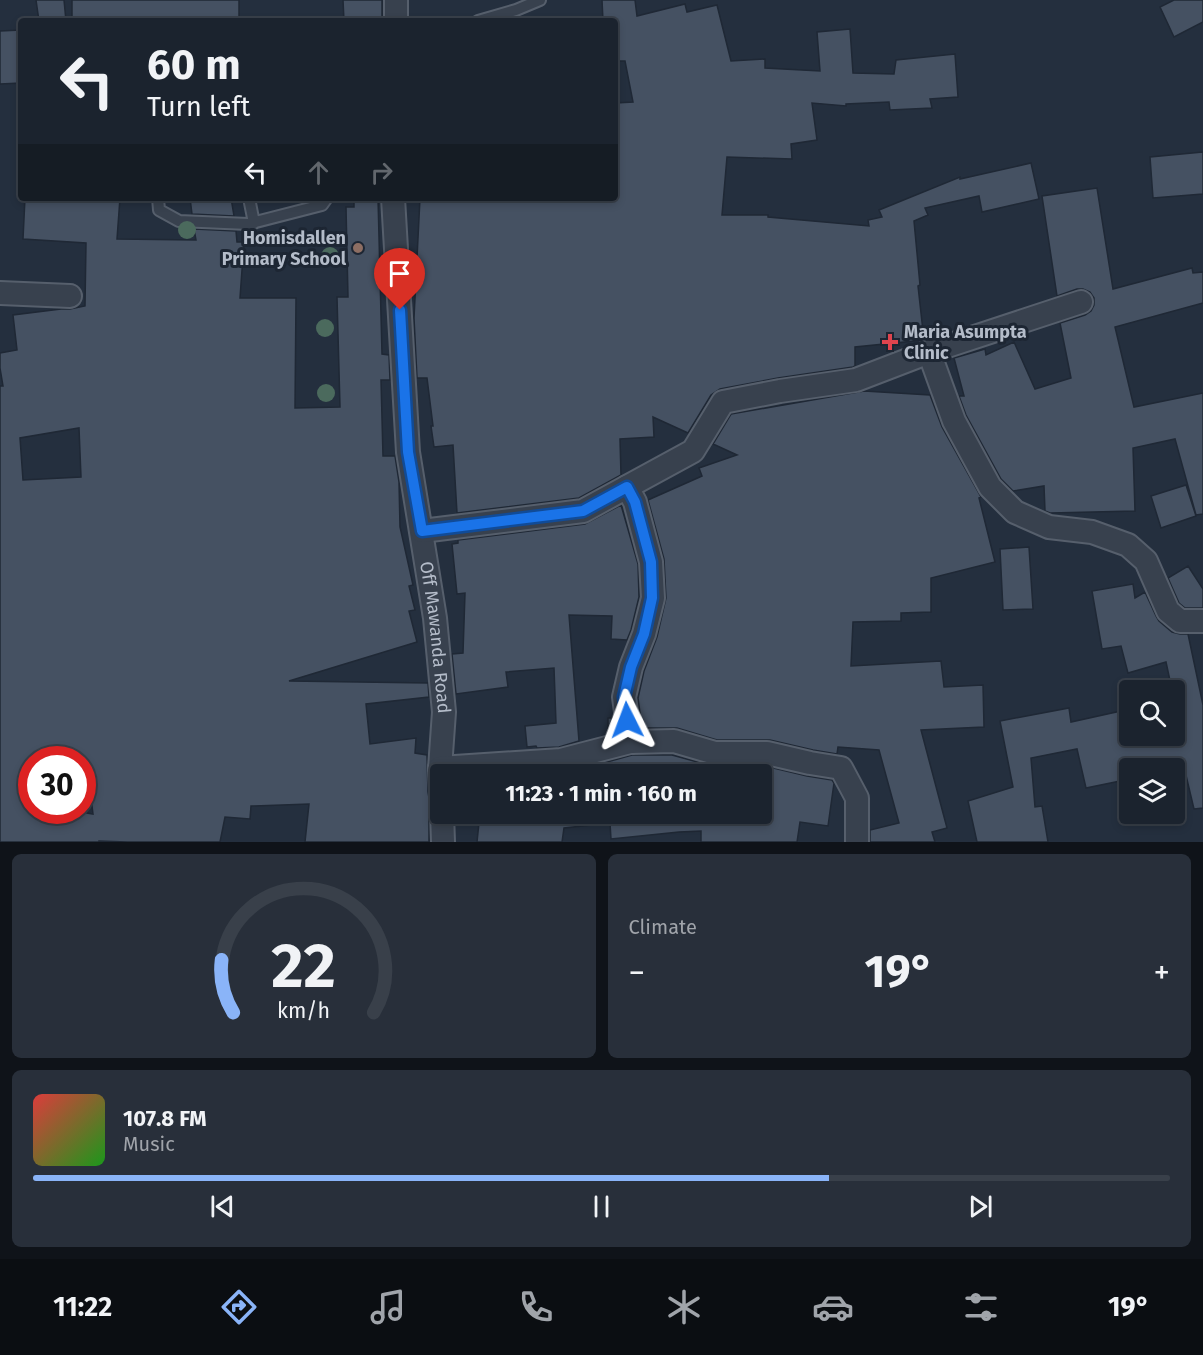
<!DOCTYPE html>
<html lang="en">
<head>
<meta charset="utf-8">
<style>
  body { margin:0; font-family:"Fira Sans",sans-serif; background:#282f3a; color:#f1f3f6; height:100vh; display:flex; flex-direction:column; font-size:22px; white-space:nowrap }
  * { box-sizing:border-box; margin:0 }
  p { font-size:20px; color:#a0a4aa }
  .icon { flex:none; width:33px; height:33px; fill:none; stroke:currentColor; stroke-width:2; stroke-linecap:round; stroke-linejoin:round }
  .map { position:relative; height:842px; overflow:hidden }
  .side { display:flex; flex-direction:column; gap:12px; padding:12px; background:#0f1319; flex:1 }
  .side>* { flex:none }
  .hud { position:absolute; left:18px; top:18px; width:600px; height:183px; border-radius:6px; box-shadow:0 3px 9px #0003,0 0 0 2px #39404a; background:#1b232e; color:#f1f3f6; overflow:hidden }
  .tools { position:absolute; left:1119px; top:680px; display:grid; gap:12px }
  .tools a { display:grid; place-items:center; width:66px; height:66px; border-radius:6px; background:#1b232e; box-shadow:0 3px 9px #0003,0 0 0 2px #39404a; font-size:30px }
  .speed { position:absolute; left:18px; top:746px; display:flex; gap:12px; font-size:30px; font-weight:700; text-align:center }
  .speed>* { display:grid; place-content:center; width:78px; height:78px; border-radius:50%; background:#1b232e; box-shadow:0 3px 9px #0003,0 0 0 2px #39404a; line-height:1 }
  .speed .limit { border:9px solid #d22; background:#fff; color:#111 }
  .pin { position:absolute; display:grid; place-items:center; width:51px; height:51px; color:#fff; margin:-62px -26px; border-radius:50% 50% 50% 0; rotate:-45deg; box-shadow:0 0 6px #0007 }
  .pin .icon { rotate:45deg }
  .me { position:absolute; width:66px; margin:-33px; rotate:357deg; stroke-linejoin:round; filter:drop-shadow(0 0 4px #0008) }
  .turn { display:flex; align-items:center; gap:21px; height:126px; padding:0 30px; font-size:27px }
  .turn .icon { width:78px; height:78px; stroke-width:2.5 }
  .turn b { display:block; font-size:42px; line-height:51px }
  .lanes { display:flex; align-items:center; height:57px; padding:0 30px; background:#0003; justify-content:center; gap:30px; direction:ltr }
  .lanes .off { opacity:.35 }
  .big { font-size:45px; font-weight:700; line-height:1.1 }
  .side .tile { flex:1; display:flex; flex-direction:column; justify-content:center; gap:9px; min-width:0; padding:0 21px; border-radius:9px; background:#282f3a }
  .side .dial { align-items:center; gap:0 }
  .dial svg { height:156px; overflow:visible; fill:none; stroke:#39404a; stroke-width:7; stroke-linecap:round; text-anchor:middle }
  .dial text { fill:#f1f3f6; stroke:none }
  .song { display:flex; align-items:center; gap:18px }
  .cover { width:72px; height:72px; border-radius:9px; background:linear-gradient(135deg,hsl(0 70% 55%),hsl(120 70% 35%)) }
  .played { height:6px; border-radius:3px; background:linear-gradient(90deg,#8ab4f8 70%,#39404a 70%) }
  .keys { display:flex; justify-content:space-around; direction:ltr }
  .heat { display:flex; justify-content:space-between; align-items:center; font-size:33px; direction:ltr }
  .side .tiles { flex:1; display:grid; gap:12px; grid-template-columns:1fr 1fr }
  .tile:last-child { grid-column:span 2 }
  .trip { position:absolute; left:430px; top:764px; width:342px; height:60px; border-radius:6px; background:#1b232e; box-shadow:0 3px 9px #0003,0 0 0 2px #39404a; font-weight:700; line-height:60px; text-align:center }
  .menu { display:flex; height:96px; justify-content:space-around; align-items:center; background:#0b0e12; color:#a0a4aa }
  .menu .icon { width:42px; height:42px }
  .menu .active { color:#8ab4f8 }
  .menu b { font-size:27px; color:#f1f3f6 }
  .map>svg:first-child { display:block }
  .building { fill:#455162; stroke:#1f2835; stroke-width:1.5; fill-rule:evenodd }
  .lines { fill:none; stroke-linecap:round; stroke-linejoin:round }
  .lane-casing { stroke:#565f6c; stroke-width:14 }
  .street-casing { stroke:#565f6c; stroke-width:26 }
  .lane { stroke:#38414e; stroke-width:10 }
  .street { stroke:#38414e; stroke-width:22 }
  .tree { fill:#4b6a5d }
  .route-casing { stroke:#114b97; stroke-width:15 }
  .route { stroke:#1a73e8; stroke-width:10 }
  .education-dot { fill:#8d6e63; stroke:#1d2633; stroke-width:2 }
  .health-dot { fill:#e0444e; stroke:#1d2633; stroke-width:2 }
  .labels { text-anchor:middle; stroke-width:6; stroke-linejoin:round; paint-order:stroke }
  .poi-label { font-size:18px; font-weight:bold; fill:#b4bcc9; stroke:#1d2633; text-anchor:end }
  .street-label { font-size:18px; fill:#b4bcc9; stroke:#1d2633 }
</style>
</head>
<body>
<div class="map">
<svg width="1203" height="842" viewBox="0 0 1203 842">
  <rect width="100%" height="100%" fill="#242f3e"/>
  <path class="building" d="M36 0H64L66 21H39Z
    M72 0H239V21H140L72 18Z
    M343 0H382V21H344Z
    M602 0H635L637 16 685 4 687 12 717 5 731 61 765 59V68L820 71 817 32 850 29 853 73 894 74 896 60 955 54 958 97 930 99 932 108 890 110 889 102 846 104V106L812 103 817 140 791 144 792 159 727 157 722 215H768V217L869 226 868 220 882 217 879 210 960 177V179L1031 163 1039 199 982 212 979 196 925 208 928 215 914 221 920 285 918 286 924 340 855 347V366L853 367 778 378 720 389 711 395 688 433 653 417 654 437 620 439 621 475 579 498 457 513 453 445 434 447 431 426H433L427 378H417L414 318 420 198H511V201L556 202V198H615V103L633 102 625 61H615V21H603Z
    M1174 0H1203V22L1174 37 1160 7Z
    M21 30V83L0 84V31Z
    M1203 152V194L1153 198 1150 157Z
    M1097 188 1113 289 1192 268 1193 273 1203 272V303L1115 327 1134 407 1203 393V514L1196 515 1175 439 1133 448 1135 511 1050 513 1045 511 1044 486 1013 491 1001 479 966 415 959 396H964L954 358 985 349 986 355 1014 342 1035 389 1071 378 1060 323 1085 315 1091 311 1094 305V298L1090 292 1083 289H1077L1057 296 1042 196Z
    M25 198H120L117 239 196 240 194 229 236 231 237 242H244L240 298H296L295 408 340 407 337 297H348L346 207H354V198H378L382 354 389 355 390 380H381L383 456H395L399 482 400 527 413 585 409 586 415 610 409 611 417 642 289 681 428 683 429 697 366 704 370 744 416 738 415 753 427 755 428 792 429 798 433 802 430 807 429 813V842H305L309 804 251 806 250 819 225 817 220 842H127L99 841V842H0V386H3L0 368V353L17 350 13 315 61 309H70L85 306 86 243 23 239ZM79 428 81 477 23 480 20 438ZM32 759H86L93 814 69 810H32Z
    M190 198H231L234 216 192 214Z
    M864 391 930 395 942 427 981 497 979 498 995 562 931 578V612L901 613V621L853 622 851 666 941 661 944 687 983 685 984 727 921 730 947 828 932 832 935 842H870V830L899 823 879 750 838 747 837 754 813 750 770 740H717L677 728H642L638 698 644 671 657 637 666 598 664 559 648 500 702 476 699 468 737 455 713 444 731 414Z
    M1186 485 1196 516 1161 528 1151 496Z
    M621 505 638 564 639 597 631 630 627 640 611 639 612 616 569 615 579 741 559 747 537 748 536 746 527 747 525 726 556 723 554 668 506 672 508 687 456 694 452 654 463 653 465 593 457 594 452 544 458 543V540L585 524Z
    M1029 547 1033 609 1003 610 1000 549Z
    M1188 566 1203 589V608H1185L1179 603 1168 578Z
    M1133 584 1135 598 1145 592 1156 616 1159 621 1172 632 1180 634H1188L1203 705V808L1194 809 1184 767 1179 768H1130V779L1086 788 1077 749 1031 758 1035 807 1042 806 1048 842H977L968 801 1013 787 1000 721 1069 708 1071 722 1130 709V735H1182L1174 700V690H1172L1166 662 1128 673 1121 646 1102 649 1092 591Z
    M608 718H613L615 732 608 734Z
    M632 755H672L712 766H765L807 776 832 780 834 783 828 826 800 822 797 842H701V831L679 832 611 839 610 823 564 828 562 842H477L480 813H762V774H606L607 762Z"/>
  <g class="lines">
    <defs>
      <path id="lane" d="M478 21 516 10 540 0
        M158 198 159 210 179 221 248 224 322 205 327 198
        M249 198 254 223"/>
      <g id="street">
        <path d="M396 21V0"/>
        <path id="s1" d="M393 198 408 452 435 618 444 712 440 768 441 791"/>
        <path d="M0 293 70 296"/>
        <path d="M929 352 954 421 990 487 1015 512 1049 527 1092 532 1128 545 1146 561 1168 611 1180 621H1203"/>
        <path d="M627 487 635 502 651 562 653 598 644 634 631 667 624 697 630 742"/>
        <path d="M422 531 583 511 693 451 723 402 780 391 856 380 929 352 1081 302"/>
        <path d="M440 768 561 760 630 742 674 741 715 753H767L810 763 841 768 857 798V842"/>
        <path d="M442 813 443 842"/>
      </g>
    </defs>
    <use href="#lane" class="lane-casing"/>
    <use href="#street" class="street-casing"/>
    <use href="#lane" class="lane"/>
    <use href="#street" class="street"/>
  </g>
  <g class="tree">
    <circle cx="187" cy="230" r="9"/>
    <circle cx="330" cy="256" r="9"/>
    <circle cx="325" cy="328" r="9"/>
    <circle cx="326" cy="393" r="9"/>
  </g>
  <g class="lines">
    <defs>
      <path id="route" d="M400 310 408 452 422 531 583 511 627 487 635 502 651 562 652 598 644 634 631 667 624 697 627 720"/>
    </defs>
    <use href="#route" class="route-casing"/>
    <use href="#route" class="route"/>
  </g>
  <circle class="education-dot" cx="358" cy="248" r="6"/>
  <path class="health-dot" d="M887 333h6v6h6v6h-6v6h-6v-6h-6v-6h6z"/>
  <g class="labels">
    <g class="poi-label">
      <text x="346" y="244">Homisdallen<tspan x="346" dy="21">Primary School</tspan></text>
      <text x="904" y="338" text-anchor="start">Maria Asumpta<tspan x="904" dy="21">Clinic</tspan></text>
    </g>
    <g class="street-label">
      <text dy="6" stroke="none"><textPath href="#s1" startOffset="442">Off Mawanda Road</textPath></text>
    </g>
  </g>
</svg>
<div class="tools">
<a><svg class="icon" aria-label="search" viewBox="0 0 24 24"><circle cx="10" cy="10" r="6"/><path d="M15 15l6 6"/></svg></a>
<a><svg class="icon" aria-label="layers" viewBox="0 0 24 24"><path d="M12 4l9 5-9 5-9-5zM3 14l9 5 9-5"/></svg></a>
</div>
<div class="speed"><div class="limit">30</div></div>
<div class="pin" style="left:400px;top:310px;background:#d93025"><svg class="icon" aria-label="arrive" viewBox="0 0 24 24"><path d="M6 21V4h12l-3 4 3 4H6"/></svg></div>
<svg class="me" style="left:627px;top:720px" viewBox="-20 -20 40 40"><path d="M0-17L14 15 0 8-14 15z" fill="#1a73e8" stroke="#fff" stroke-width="4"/></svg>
<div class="trip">11:23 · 1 min · 160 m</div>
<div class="hud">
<div class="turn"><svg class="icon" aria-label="left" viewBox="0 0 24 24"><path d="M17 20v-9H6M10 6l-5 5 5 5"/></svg><div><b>60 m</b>Turn left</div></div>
<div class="lanes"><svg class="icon" aria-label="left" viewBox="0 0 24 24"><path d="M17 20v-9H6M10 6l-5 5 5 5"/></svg><svg class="icon off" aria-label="ahead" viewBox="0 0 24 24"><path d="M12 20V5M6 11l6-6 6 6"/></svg><svg class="icon off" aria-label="right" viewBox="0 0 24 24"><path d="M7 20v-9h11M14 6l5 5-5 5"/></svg></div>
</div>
</div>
<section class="side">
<div class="tiles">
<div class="tile dial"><svg viewBox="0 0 100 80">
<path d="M14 69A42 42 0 1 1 86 69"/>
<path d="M14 69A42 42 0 0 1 8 42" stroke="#8ab4f8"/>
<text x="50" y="56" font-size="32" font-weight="700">22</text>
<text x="50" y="72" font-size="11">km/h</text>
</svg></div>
<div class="tile"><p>Climate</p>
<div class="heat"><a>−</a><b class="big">19°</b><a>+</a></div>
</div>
<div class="tile">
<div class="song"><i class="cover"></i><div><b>107.8 FM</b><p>Music</p></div></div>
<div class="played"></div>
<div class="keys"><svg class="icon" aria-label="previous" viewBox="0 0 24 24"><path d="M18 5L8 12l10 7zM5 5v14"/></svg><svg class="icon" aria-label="pause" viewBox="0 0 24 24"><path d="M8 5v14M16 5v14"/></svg><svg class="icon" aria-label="next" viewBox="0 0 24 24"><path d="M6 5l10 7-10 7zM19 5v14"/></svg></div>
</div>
</div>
</section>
<nav class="menu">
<b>11:22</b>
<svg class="icon active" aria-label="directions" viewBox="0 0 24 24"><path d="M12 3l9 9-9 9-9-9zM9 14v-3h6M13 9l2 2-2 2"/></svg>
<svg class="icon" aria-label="music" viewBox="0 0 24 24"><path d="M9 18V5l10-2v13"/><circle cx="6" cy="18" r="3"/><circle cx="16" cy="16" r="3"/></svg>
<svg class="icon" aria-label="phone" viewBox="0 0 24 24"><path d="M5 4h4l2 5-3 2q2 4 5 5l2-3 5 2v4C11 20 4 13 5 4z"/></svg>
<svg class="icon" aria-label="climate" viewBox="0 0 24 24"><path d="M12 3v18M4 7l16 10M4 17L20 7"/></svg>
<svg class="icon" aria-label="car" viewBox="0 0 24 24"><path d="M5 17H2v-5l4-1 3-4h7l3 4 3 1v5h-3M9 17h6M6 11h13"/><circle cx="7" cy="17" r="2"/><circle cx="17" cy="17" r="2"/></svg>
<svg class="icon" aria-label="filters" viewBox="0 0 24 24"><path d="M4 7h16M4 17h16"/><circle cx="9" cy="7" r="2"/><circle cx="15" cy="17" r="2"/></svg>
<b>19°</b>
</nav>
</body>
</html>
